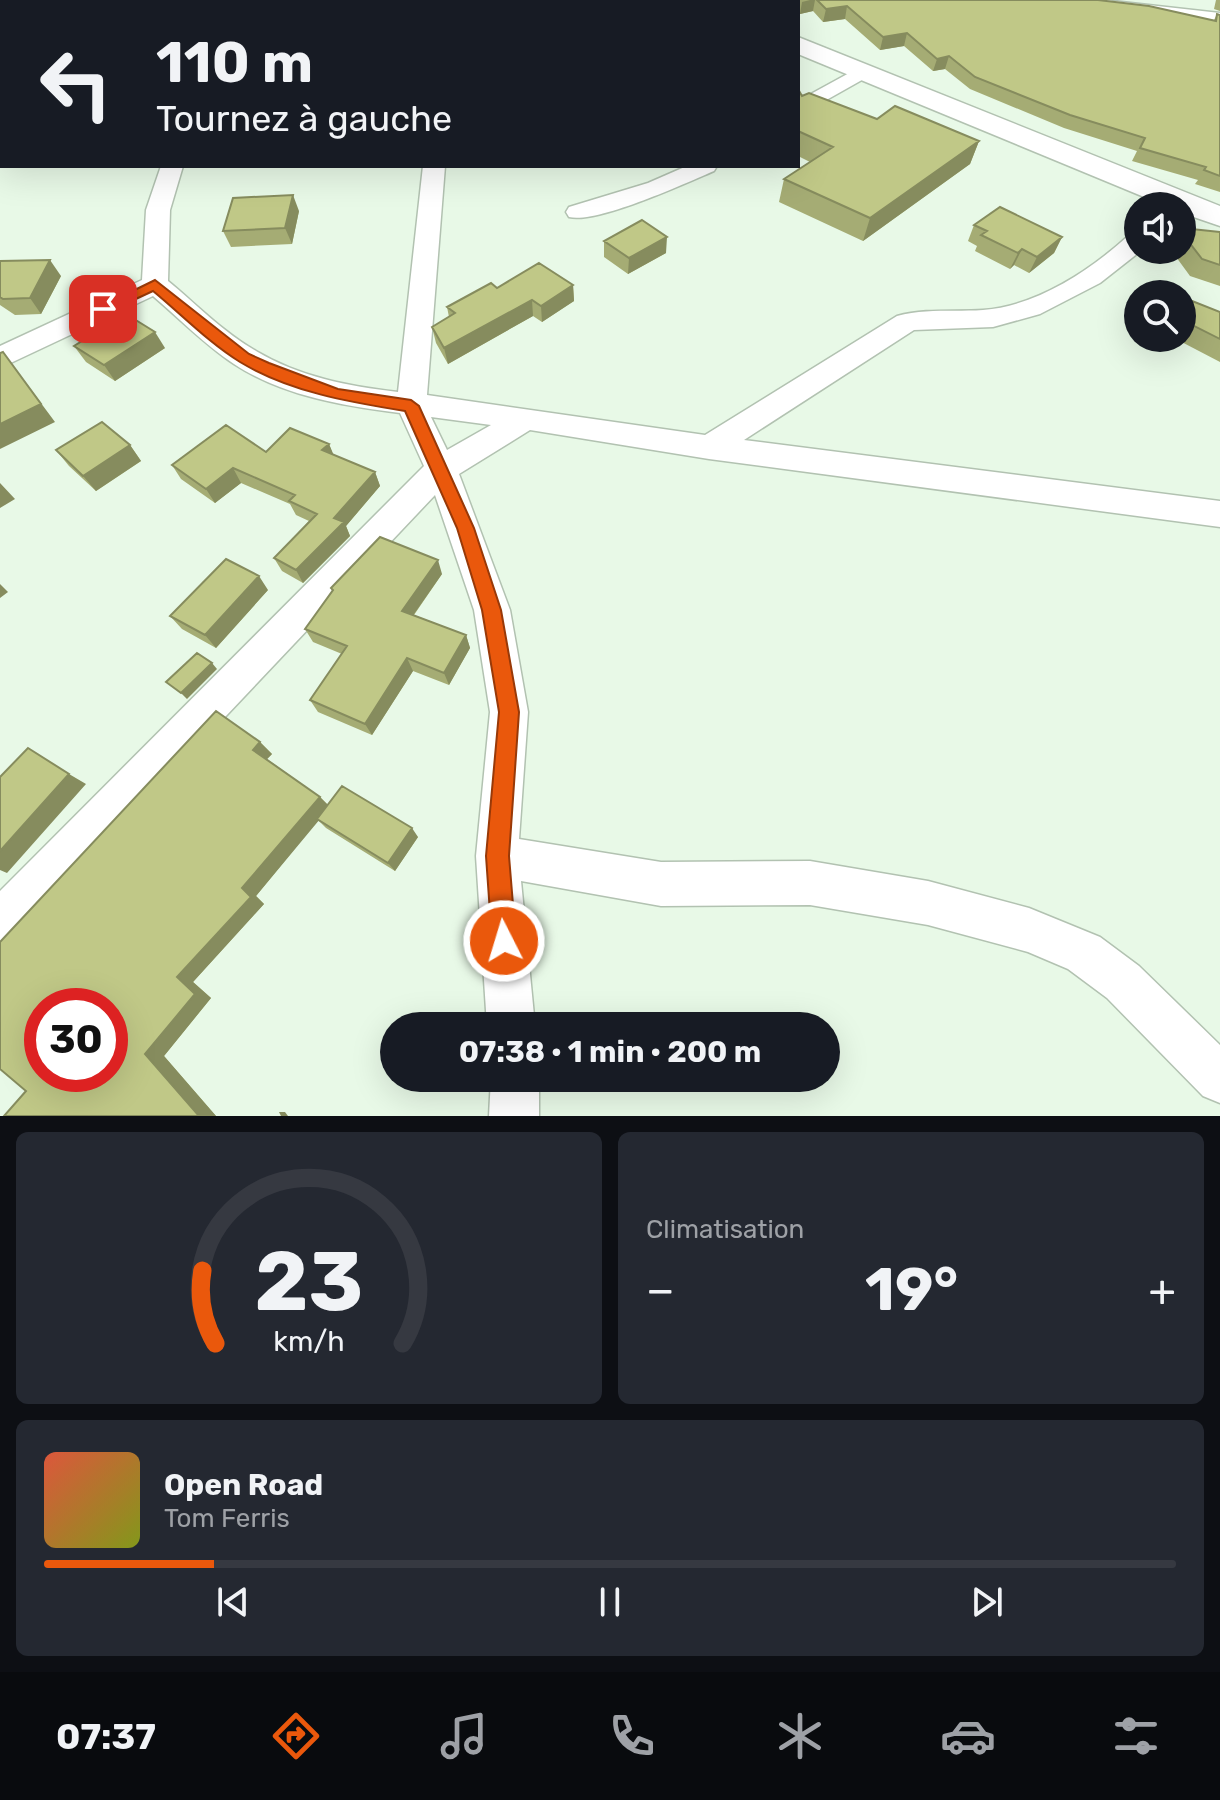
<!DOCTYPE html>
<html lang="fr">
<head>
<meta charset="utf-8">
<style>
  body { margin:0; font-family:Rubik,sans-serif; background:#242831; color:#f1f3f6; height:100vh; display:flex; flex-direction:column; font-size:30px; white-space:nowrap }
  * { box-sizing:border-box; margin:0 }
  p { font-size:26px; color:#9ea1a6 }
  .icon { flex:none; width:44px; height:44px; fill:none; stroke:currentColor; stroke-width:2; stroke-linecap:round; stroke-linejoin:round }
  .map { position:relative; height:1116px; overflow:hidden }
  .side { display:flex; flex-direction:column; gap:16px; padding:16px; background:#0d0f14; flex:1 }
  .side>* { flex:none }
  .top-card { position:absolute; left:0px; top:0px; width:800px; height:168px; box-shadow:0 8px 32px #0002; background:#171b24; color:#f1f3f6; overflow:hidden }
  .fabs { position:absolute; left:1124px; top:192px; display:grid; gap:16px }
  .fabs a { display:grid; place-items:center; width:72px; height:72px; border-radius:50%; background:#171b24; box-shadow:0 8px 32px #0002; font-size:40px }
  .speed { position:absolute; left:24px; top:988px; display:flex; gap:16px; font-size:40px; font-weight:700; text-align:center }
  .speed>* { display:grid; place-content:center; width:104px; height:104px; border-radius:50%; background:#171b24; box-shadow:0 8px 32px #0002; line-height:1 }
  .speed .limit { border:12px solid #d22; background:#fff; color:#111 }
  .pin { position:absolute; display:grid; place-items:center; width:68px; height:68px; color:#fff; margin:-34px; border-radius:16px; box-shadow:0 4px 12px #0006 }
  .me { position:absolute; width:88px; margin:-44px; rotate:355deg; stroke-linejoin:round; filter:drop-shadow(0 0 6px #0008) }
  .turn { display:flex; align-items:center; gap:28px; height:168px; padding:0 24px; font-size:36px }
  .turn .icon { width:104px; height:104px; stroke-width:2.5 }
  .turn b { display:block; font-size:56px; line-height:68px }
  .big { font-size:60px; font-weight:700; line-height:1.1 }
  .side .card { flex:1; display:flex; flex-direction:column; justify-content:center; gap:12px; min-width:0; padding:0 28px; border-radius:12px; background:#242831 }
  .side .dial { align-items:center; gap:0 }
  .dial svg { height:208px; overflow:visible; fill:none; stroke:#363941; stroke-width:7; stroke-linecap:round; text-anchor:middle }
  .dial text { fill:#f1f3f6; stroke:none }
  .song { display:flex; align-items:center; gap:24px }
  .cover { width:96px; height:96px; border-radius:12px; background:linear-gradient(135deg,hsl(10 70% 55%),hsl(70 70% 35%)) }
  .played { height:8px; border-radius:4px; background:linear-gradient(90deg,#ea580c 15%,#363941 15%) }
  .keys { display:flex; justify-content:space-around; direction:ltr }
  .heat { display:flex; justify-content:space-between; align-items:center; font-size:44px; direction:ltr }
  .side .tiles { flex:1; display:grid; gap:16px; grid-template-columns:1fr 1fr }
  .card:last-child { grid-column:span 2 }
  .trip { position:absolute; left:380px; top:1012px; width:460px; height:80px; border-radius:40px; background:#171b24; box-shadow:0 8px 32px #0002; font-weight:700; line-height:80px; text-align:center }
  .tab-bar { display:flex; height:128px; justify-content:space-around; align-items:center; background:#090b0e; color:#9ea1a6 }
  .tab-bar .icon { width:56px; height:56px }
  .tab-bar .current { color:#ea580c }
  .tab-bar b { font-size:36px; color:#f1f3f6 }
  .map>svg:first-child { display:block }
  .lines { fill:none; stroke-linecap:round; stroke-linejoin:round }
  .street-casing { stroke:#b2c2b1; stroke-width:3 }
  .secondary-casing { stroke:#b2c2b1; stroke-width:3 }
  .street { fill:#fff; fill-rule:evenodd }
  .secondary { fill:#fff; fill-rule:evenodd }
  .wall { fill:#a5ac74 }
  .shaded-wall { fill:#868c5e }
  .building { fill:#c0c887; stroke:#868c5e; stroke-width:2; fill-rule:evenodd }
  .route { fill:#ea580c; stroke:#983908; stroke-width:2 }
</style>
</head>
<body>
<div class="map">
<svg width="1220" height="1116" viewBox="0 0 1220 1116">
  <rect width="100%" height="100%" fill="#e8f9e7"/>
  <g class="lines">
    <defs>
      <path id="street" d="M261 0H280L260 2Z
        M495 0H515L494 2Z
        M1047 0H1104L1220 13V25L1056 5Z
        M862 66 872 72 869 76 798 116V101Z
        M161 166H183L170 210 168 281C196 304 224 333 256 351 300 377 347 386 398 392L423 166H445L427 395 705 435 897 316C926 308 955 312 983 310 1037 306 1091 270 1129 235L1138 232V250H1142L1100 283 1040 314 993 327 914 330 744 440 1220 501V527L709 459 530 430 459 474 510 610 528 712 519 839 661 862 810 861 928 881 1029 908 1100 937 1139 966 1220 1045V1103L1203 1096 1107 998 1068 969 1028 952 928 925 810 905 661 906 521 881 535 1026H487L476 856 490 712 474 610 435 495 16 938 0 944V891L424 466 400 413C343 406 283 396 234 364 205 345 179 318 153 296L0 368V346L142 280 146 210ZM431 417 491 425 447 450Z
        M687 166H717L714 171C686 183 597 224 569 217L566 212 569 207 648 183Z
        M491 1078H539V1116H489Z"/>
      <path id="secondary" d="M680 0H706L708 2H682Z
        M2 36V52L0 53V37Z
        M798 37 1220 206V226L1182 213V206H1166L798 54Z"/>
    </defs>
    <use href="#street" class="street-casing"/>
    <use href="#secondary" class="secondary-casing"/>
    <use href="#street" class="street"/>
    <use href="#secondary" class="secondary"/>
  </g>
  <path class="wall" d="M522 0H661L667 2H522Z
    M757 0H1098L1214 20 1217 14 1220 15V192L1195 184 1198 180 1132 161 1137 151 1064 128 970 89 945 69 933 71 904 46 880 50 845 19 823 22 813 11 800 14 798 13V2H785L783 0 779 2H761Z
    M1216 0H1220V11L1214 9Z
    M798 89 802 96 877 119 979 141 970 164 863 241 779 202 784 179 810 162 798 156Z
    M299 211 292 244 231 247 223 231Z
    M974 225 1062 237 1054 253 1029 273 1014 265 1010 269 975 251 977 246 968 241Z
    M1182 228 1220 232V286L1190 276 1171 250H1182Z
    M604 241 666 253 628 274 604 257Z
    M0 261 61 276 41 314 15 315 0 305Z
    M573 285 574 301 542 322 533 316 448 364 436 343 432 327 449 317 447 307 497 288Z
    M1182 297 1220 312V362L1174 338H1182Z
    M74 346 165 348 115 381 86 362Z
    M329 444 333 455 375 472 380 486 346 526 350 536 303 583 282 571 274 558 309 521 296 515 290 504 241 483 215 503 181 479 172 465Z
    M130 445 141 461 96 491 69 466 56 450Z
    M442 574 414 615 466 635 470 648 449 685 413 671 372 735 318 712 310 700 342 654 313 642 305 629 332 591 331 588Z
    M268 590 216 648 182 629 170 616Z
    M260 742 272 754 267 759 320 797 328 805 418 837 395 871 326 828 318 820 256 896 264 904 193 982 211 998 164 1056 216 1116H4L26 1091Z"/>
  <path class="shaded-wall" d="M358 0H395V2H359Z
    M771 0H783L779 2H771Z
    M810 0H815L813 11 800 14 802 2Z
    M847 6 845 19 823 22 826 9Z
    M2 12V26L0 27V13Z
    M907 33 904 46 880 50 883 37Z
    M949 56 945 69 933 71 937 59Z
    M979 141 970 164 863 241 870 218Z
    M293 195 299 211 292 244 285 228Z
    M667 237 666 253 628 274 629 258Z
    M1062 237 1054 253 1029 273 1037 257Z
    M1022 249 1014 265 1010 269 1018 253Z
    M50 260 61 276 41 314 30 298Z
    M573 285 574 301 542 322 541 306Z
    M532 300 533 316 448 364 444 348Z
    M155 332 165 348 115 381 104 365Z
    M3 352 55 422 0 449V424Z
    M329 444 335 458 322 450Z
    M130 445 141 461 96 491 83 476Z
    M233 468 241 483 215 503 206 489Z
    M375 472 380 486 346 526 350 536 303 583 296 570 334 518Z
    M0 483 15 499 0 508Z
    M438 560 442 574 407 624 402 611Z
    M259 576 268 590 216 648 205 635Z
    M0 584 8 592 0 598Z
    M466 635 470 648 449 685 444 673Z
    M407 658 413 671 372 735 365 724Z
    M212 663 217 669 187 699 181 693Z
    M260 742 272 754 265 761 253 750Z
    M69 774 86 784 7 873 0 870V851Z
    M320 797 330 807 256 896 264 904 193 982 211 998 164 1056 216 1116H199L145 1054 177 977 242 888Z
    M412 828 418 837 395 871 388 863Z
    M279 1112H285L288 1116H281Z"/>
  <path class="building" d="M0 0H127L130 2H2V12L0 13Z
    M546 0H661L667 2H551Z
    M817 0H1098L1149 6 1216 21 1217 14 1220 15V176L1204 170 1206 167 1140 148 1145 138 1070 115 975 77 949 56 937 59 907 33 883 37 847 6 826 9Z
    M798 89 802 96 809 93 877 119 895 106 979 141 870 218 784 179 833 147 798 131Z
    M293 195 285 228 223 231 233 198Z
    M1000 207 1062 237 1037 257 1022 249 1018 253 981 235 987 231 974 225Z
    M642 220 667 237 629 258 604 241Z
    M1182 228 1220 232V265L1202 259 1182 233Z
    M50 260 30 298 3 299 0 297V261Z
    M539 263 573 285 541 306 532 300 444 348 432 327 455 313 447 307 491 283 497 288Z
    M1182 297 1220 312V339L1182 320Z
    M126 314 155 332 104 365 74 346Z
    M3 352 41 404 0 424V353Z
    M102 422 130 445 83 476 56 450Z
    M226 425 266 452 290 428 329 444 322 450 375 472 334 518 344 522 296 570 274 558 317 514 289 501 295 495 233 468 206 489 172 465Z
    M380 537 438 560 402 611 466 635 444 673 407 658 365 724 310 700 347 646 305 629 333 590 331 588Z
    M226 559 259 576 205 635 170 616Z
    M197 653 212 663 181 693 166 682Z
    M216 711 260 742 253 750 320 797 242 888 251 897 177 977 195 994 145 1054 199 1116H4L26 1091 0 1069V942ZM42 1006H110V1074H42Z
    M28 748 69 774 0 851V777Z
    M342 786 412 828 388 863 317 819Z"/>
  <path class="route" d="M155 280 249 354 269 363 338 389 411 400 419 406 474 528 501 610 519 712 509 856 516 941 512 949 504 953 496 949 492 941 486 856 499 712 482 610 457 528 405 411C349 402 290 392 240 362 209 343 181 314 153 291L108 312H98L96 309Z"/>
</svg>
<div class="fabs">
<a><svg class="icon" aria-label="sound" viewBox="0 0 24 24"><path d="M4 9h4l5-4v14l-5-4H4zM17 9q2 3 0 6"/></svg></a>
<a><svg class="icon" aria-label="search" viewBox="0 0 24 24"><circle cx="10" cy="10" r="6"/><path d="M15 15l6 6"/></svg></a>
</div>
<div class="speed"><div class="limit">30</div></div>
<div class="pin" style="left:103px;top:309px;background:#d93025"><svg class="icon" aria-label="arrive" viewBox="0 0 24 24"><path d="M6 21V4h12l-3 4 3 4H6"/></svg></div>
<svg class="me" style="left:504px;top:941px" viewBox="-20 -20 40 40"><circle r="17" fill="#ea580c" stroke="#fff" stroke-width="3"/><path d="M0-11L8 9 0 5-8 9z" fill="#fff"/></svg>
<div class="trip">07:38 · 1 min · 200 m</div>
<div class="top-card">
<div class="turn"><svg class="icon" aria-label="left" viewBox="0 0 24 24"><path d="M17 20v-9H6M10 6l-5 5 5 5"/></svg><div><b>110 m</b>Tournez à gauche</div></div>
</div>
</div>
<section class="side">
<div class="tiles">
<div class="card dial"><svg viewBox="0 0 100 80">
<path d="M14 69A42 42 0 1 1 86 69"/>
<path d="M14 69A42 42 0 0 1 9 41" stroke="#ea580c"/>
<text x="50" y="56" font-size="32" font-weight="700">23</text>
<text x="50" y="72" font-size="11">km/h</text>
</svg></div>
<div class="card"><p>Climatisation</p>
<div class="heat"><a>−</a><b class="big">19°</b><a>+</a></div>
</div>
<div class="card">
<div class="song"><i class="cover"></i><div><b>Open Road</b><p>Tom Ferris</p></div></div>
<div class="played"></div>
<div class="keys"><svg class="icon" aria-label="previous" viewBox="0 0 24 24"><path d="M18 5L8 12l10 7zM5 5v14"/></svg><svg class="icon" aria-label="pause" viewBox="0 0 24 24"><path d="M8 5v14M16 5v14"/></svg><svg class="icon" aria-label="next" viewBox="0 0 24 24"><path d="M6 5l10 7-10 7zM19 5v14"/></svg></div>
</div>
</div>
</section>
<nav class="tab-bar">
<b>07:37</b>
<svg class="icon current" aria-label="directions" viewBox="0 0 24 24"><path d="M12 3l9 9-9 9-9-9zM9 14v-3h6M13 9l2 2-2 2"/></svg>
<svg class="icon" aria-label="music" viewBox="0 0 24 24"><path d="M9 18V5l10-2v13"/><circle cx="6" cy="18" r="3"/><circle cx="16" cy="16" r="3"/></svg>
<svg class="icon" aria-label="phone" viewBox="0 0 24 24"><path d="M5 4h4l2 5-3 2q2 4 5 5l2-3 5 2v4C11 20 4 13 5 4z"/></svg>
<svg class="icon" aria-label="climate" viewBox="0 0 24 24"><path d="M12 3v18M4 7l16 10M4 17L20 7"/></svg>
<svg class="icon" aria-label="car" viewBox="0 0 24 24"><path d="M5 17H2v-5l4-1 3-4h7l3 4 3 1v5h-3M9 17h6M6 11h13"/><circle cx="7" cy="17" r="2"/><circle cx="17" cy="17" r="2"/></svg>
<svg class="icon" aria-label="filters" viewBox="0 0 24 24"><path d="M4 7h16M4 17h16"/><circle cx="9" cy="7" r="2"/><circle cx="15" cy="17" r="2"/></svg>
</nav>
</body>
</html>
